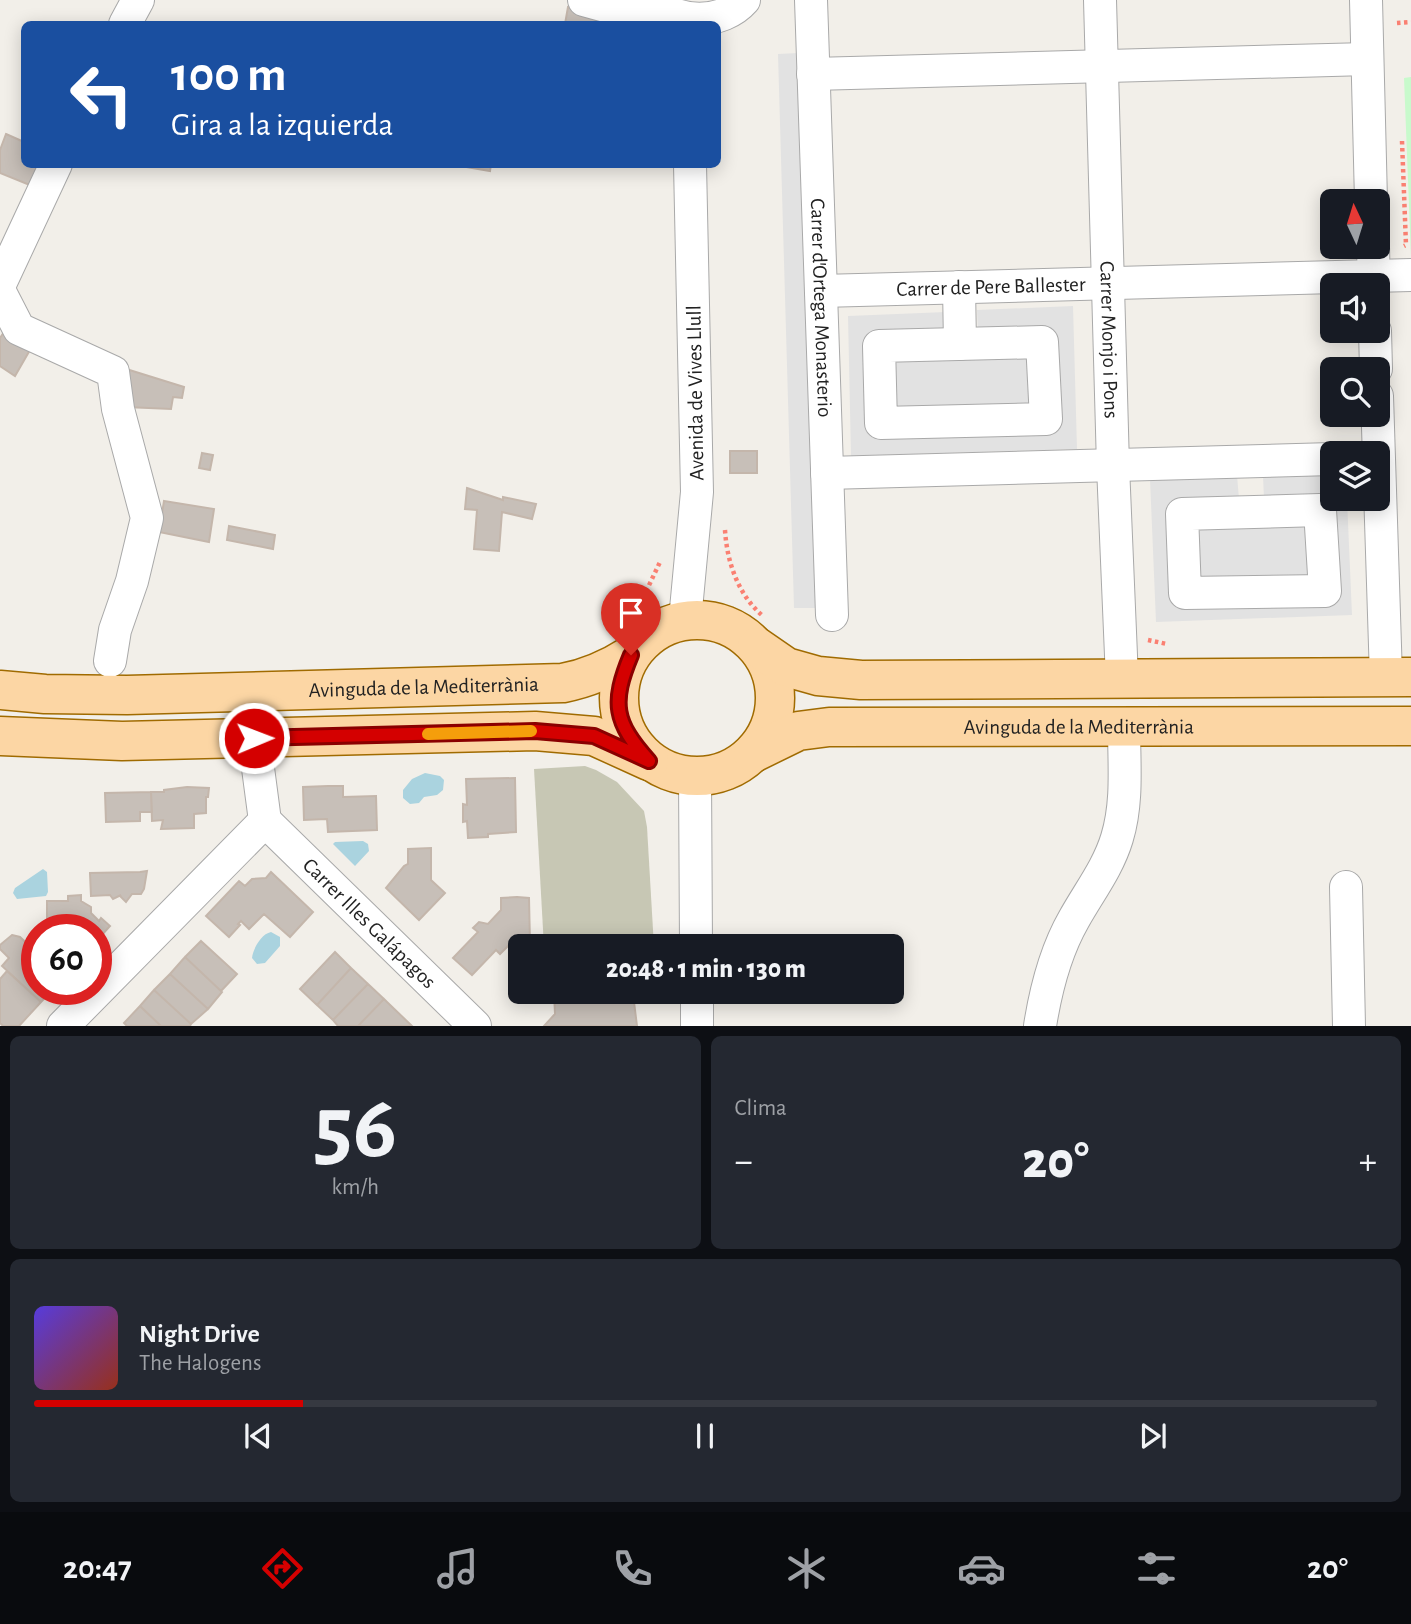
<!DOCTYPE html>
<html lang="es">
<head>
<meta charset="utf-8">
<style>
  body { margin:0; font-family:"Alegreya Sans",sans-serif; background:#242831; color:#f1f3f6; height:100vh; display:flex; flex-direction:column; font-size:26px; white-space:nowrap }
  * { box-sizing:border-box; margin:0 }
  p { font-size:23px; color:#9ea1a6 }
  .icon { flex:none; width:38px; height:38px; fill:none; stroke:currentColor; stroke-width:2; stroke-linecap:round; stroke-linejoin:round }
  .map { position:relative; height:1026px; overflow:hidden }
  .drawer { display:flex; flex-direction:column; gap:10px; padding:10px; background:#0d0f14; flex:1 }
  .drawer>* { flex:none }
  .hud { position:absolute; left:21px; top:21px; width:700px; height:147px; border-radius:10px; box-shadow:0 4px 18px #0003; background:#1a4fa0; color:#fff; overflow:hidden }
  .needle { width:46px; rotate:356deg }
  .buttons { position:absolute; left:1320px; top:189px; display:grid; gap:14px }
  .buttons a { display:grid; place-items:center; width:70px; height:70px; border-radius:10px; background:#171b24; box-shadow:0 4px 18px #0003; font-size:35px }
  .speed { position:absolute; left:21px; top:914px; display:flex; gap:14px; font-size:35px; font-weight:700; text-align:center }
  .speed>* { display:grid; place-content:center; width:91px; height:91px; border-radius:50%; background:#171b24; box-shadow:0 4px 18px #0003; line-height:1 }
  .speed .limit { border:10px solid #d22; background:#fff; color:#111 }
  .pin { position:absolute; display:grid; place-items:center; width:60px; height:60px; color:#fff; margin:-72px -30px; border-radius:50% 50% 50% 0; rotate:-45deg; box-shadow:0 0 7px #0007 }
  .pin .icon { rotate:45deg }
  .me { position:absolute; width:77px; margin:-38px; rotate:89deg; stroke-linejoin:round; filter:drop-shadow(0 0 5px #0008) }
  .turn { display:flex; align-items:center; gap:24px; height:147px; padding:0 35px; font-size:32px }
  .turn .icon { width:91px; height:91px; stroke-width:2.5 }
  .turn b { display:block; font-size:49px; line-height:60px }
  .big { font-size:52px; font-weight:800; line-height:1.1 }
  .drawer .card { flex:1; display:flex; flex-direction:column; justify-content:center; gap:10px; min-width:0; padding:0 24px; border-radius:10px; background:#242831 }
  .drawer .dial { align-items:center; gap:0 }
  .dial b { font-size:91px; line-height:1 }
  .song { display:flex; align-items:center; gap:21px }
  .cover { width:84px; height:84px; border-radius:10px; background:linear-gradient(135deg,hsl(250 70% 55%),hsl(10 70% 35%)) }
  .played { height:7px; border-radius:4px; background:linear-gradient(90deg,#d40000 20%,#363941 20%) }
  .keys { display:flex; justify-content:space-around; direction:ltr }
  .heat { display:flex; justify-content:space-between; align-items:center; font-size:38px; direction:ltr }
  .drawer .tiles { flex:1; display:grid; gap:10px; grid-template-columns:1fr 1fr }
  .card:last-child { grid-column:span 2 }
  .trip { position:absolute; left:508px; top:934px; width:396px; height:70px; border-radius:10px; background:#171b24; box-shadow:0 4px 18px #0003; font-weight:800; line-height:70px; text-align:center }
  .dock { display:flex; height:112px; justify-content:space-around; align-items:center; background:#090b0e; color:#9ea1a6 }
  .dock .icon { width:49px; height:49px }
  .dock .active { color:#d40000 }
  .dock b { font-size:32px; color:#f1f3f6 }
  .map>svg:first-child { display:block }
  .construction { fill:#c7c7b4 }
  .park { fill:#c8facc }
  .parking { fill:#e2e2e2 }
  .water { fill:#aad3df }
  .building { fill:#c7bfb8; stroke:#c4b6ab; stroke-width:2 }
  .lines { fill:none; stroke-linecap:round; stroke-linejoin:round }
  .minor-casing { stroke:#a9a9a9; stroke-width:34 }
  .major-casing { stroke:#a06b00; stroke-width:41 }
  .path { stroke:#fa8072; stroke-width:4.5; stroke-dasharray:3.5 3.5; stroke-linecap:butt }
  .minor { stroke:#fff; stroke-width:32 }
  .major { stroke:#fcd6a4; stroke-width:38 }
  .route-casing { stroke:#8a0000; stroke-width:18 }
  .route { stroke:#d40000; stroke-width:12 }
  .slow { stroke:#f59e0b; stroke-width:12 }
  .labels { text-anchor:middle; stroke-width:5; stroke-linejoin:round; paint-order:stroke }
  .street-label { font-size:21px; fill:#222; stroke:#fff }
</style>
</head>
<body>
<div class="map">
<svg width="1411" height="1026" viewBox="0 0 1411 1026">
  <rect width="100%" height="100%" fill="#f2efe9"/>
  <path class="construction" d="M585 766 596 770 617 782 644 811 647 827 654 947H544L534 769Z"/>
  <path class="park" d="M1411 77V257L1404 78Z"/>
  <path class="parking" d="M798 53 817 608H794L778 54Z
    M1073 306 1077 449 851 456 848 316 946 312V335L870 336 873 434 1054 431 1050 332 978 333 977 310Z
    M1033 354 1035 406 892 410 889 359Z
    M1237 475 1239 499 1172 501 1175 602 1332 597 1329 497 1264 499 1263 476 1332 475V499H1347L1352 615 1156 622 1150 479Z
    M1307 521 1312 575 1197 577 1193 524Z"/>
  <path class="water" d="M425 773 440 776 444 780 443 790 437 795 424 797 419 803 410 804 403 798V790L412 779Z
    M363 841 368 844 369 851 355 866 333 844 335 842Z
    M43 869 47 872 48 892 46 896 17 899 13 893 15 888Z
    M271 932 280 937V946L265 963 257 964 252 958C253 949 261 934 271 932Z"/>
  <path class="building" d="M568 7 622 22 621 24H565Z
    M6 134 24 142V164H41L32 186 0 173V150Z
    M449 164H491L490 171Z
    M10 323 34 343 15 376 0 366V338Z
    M123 368 184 387 182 398 173 397 171 409 126 407Z
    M730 451H757V473H730Z
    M202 453 213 455 210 470 199 468Z
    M467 488 503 500V497L536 504 532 519 502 512 499 551 474 549 477 510 465 509Z
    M164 501 214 509 209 542 159 532Z
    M229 526 275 535 273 549 227 540Z
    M515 778 516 832 488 834V837L468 838 467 821 463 822V804L467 805 466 779Z
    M328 786H343V797L376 796 377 830 328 832 327 819 304 820 303 787Z
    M187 787 209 788 208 797H206V813L194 814V828L161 829 163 820 152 821 151 792H164V790Z
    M151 792 152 812H140V821L106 822 105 793Z
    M431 848V880L445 893 419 920 386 888 404 866 408 864V849Z
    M140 872 147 871 144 889 141 894H132L126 902 120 896 121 895 113 899 110 895 91 896 90 873Z
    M271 872 313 912 290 937 264 914 249 929 241 921 238 924 240 925 229 937 206 916 239 881 245 886 252 879 266 878Z
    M81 895V901L91 907V913L99 921 101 918 110 926 101 936 96 929H66L69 926 66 923 47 924V901H68V896Z
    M517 897 529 898 530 944 509 945 500 954 496 950 472 975 453 958 478 932 473 928 479 922 488 924 501 910V898Z
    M12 935 20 937 37 953V989H53L41 1002 2 966 9 958 0 949V945Z
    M201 941 237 974 221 991 185 957Z
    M335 952 351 968 317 1005 300 989Z
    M185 957 222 992 208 1009 170 974Z
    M351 968 368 984 333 1020 317 1005Z
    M7 971 41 1002 19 1026H3L0 1023V979Z
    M170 974 208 1009 191 1024 154 990Z
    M368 984 384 999 358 1026H338L333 1020Z
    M154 990 191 1024 190 1026H161L140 1006Z
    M554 992 633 994 637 1026H544L555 1014Z
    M384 999 387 1002 412 1026H358Z
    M140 1006 144 1010 161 1026H127L124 1023Z"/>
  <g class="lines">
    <defs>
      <g id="minor">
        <path d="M584 0 624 11 660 6"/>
        <path d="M654 0C677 25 722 25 744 0"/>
        <path id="s1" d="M811 0 832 615"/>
        <path id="s2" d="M1100 0 1113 466 1122 679"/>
        <path d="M1366 0 1371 201"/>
        <path d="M125 24 138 0"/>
        <path d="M813 74 1367 59"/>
        <path d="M1373 247 1374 285"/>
        <path d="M0 284 56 164"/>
        <path d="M959 287 960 344"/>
        <path id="s3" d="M821 291 1411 275"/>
        <path d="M0 292 19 329 113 372 118 409 147 518 132 581 115 630 110 661"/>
        <path d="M1375 331 1376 369"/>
        <path d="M1042 342 1046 419 881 423 879 346Z"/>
        <path d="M1377 396 1386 677"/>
        <path d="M827 473 1332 459"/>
        <path d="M1320 510 1325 591 1185 593 1182 514Z"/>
        <path d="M685 620 697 492 690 164"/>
        <path d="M254 738 265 821"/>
        <path d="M695 776 696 947"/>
        <path d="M1346 887 1349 1026"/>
        <path d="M697 992V1026"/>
        <path id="s4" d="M63 1026 265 821 475 1026"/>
        <path d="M1040 1026C1046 988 1055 952 1074 919 1089 892 1108 868 1117 838 1128 802 1124 764 1124 726"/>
      </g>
      <g id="major">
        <circle cx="697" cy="698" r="78"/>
        <path d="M757 647 786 667 818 676 861 680 1411 677"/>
        <path id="s5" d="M0 690 45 694 127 695 563 683C589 678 609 669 631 655"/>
        <path d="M0 736 122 741 535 731 594 736 649 761"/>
        <path id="s6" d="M753 753 798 731 829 727 1411 726"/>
      </g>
    </defs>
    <use href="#minor" class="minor-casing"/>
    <use href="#major" class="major-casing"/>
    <path class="path" d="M1397 23 1411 22
      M1402 141 1406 245 1404 246
      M725 530C727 562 738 595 763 616
      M619 623 642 600 660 562
      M1148 640 1167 644"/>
    <use href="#minor" class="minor"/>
    <use href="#major" class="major"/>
  </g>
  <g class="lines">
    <defs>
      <path id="route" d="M254 738 535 731 594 736 649 761C614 722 611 703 631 655"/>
    </defs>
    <use href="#route" class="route-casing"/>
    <use href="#route" class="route"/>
    <path class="slow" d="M428 734 531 731"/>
  </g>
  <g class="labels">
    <g class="street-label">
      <text dy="7" stroke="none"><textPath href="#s3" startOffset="170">Carrer de Pere Ballester</textPath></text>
      <text dy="7" stroke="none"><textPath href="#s1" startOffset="308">Carrer d'Ortega Monasterio</textPath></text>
      <text dy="7" stroke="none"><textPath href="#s2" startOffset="340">Carrer Monjo i Pons</textPath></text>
      <text transform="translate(695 393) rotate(-91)" y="7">Avenida de Vives Llull</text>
      <text dy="7" stroke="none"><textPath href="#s5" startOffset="424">Avinguda de la Mediterrània</textPath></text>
      <text dy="7" stroke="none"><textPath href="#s6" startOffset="331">Avinguda de la Mediterrània</textPath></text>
      <text dy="7" stroke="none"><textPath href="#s4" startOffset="434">Carrer Illes Galápagos</textPath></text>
    </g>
  </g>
</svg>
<div class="buttons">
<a><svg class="needle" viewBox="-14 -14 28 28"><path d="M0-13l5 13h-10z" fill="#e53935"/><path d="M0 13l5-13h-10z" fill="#9ea1a6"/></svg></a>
<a><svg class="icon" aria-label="sound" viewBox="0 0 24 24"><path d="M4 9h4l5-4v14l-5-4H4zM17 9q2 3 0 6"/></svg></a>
<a><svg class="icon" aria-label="search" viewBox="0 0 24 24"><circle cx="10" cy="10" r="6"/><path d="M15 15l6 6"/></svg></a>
<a><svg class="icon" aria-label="layers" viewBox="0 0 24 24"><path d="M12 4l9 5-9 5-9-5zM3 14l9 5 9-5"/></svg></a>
</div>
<div class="speed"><div class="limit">60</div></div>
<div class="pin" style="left:631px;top:655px;background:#d93025"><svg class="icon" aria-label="arrive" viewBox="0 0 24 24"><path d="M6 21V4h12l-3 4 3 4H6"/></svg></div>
<svg class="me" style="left:254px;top:738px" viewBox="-20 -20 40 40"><circle r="17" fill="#d40000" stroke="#fff" stroke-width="3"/><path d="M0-11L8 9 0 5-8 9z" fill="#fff"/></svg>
<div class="trip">20:48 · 1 min · 130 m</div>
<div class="hud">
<div class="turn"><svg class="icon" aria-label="left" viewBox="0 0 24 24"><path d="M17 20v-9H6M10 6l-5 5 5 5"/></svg><div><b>100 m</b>Gira a la izquierda</div></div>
</div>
</div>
<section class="drawer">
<div class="tiles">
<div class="card dial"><b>56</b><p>km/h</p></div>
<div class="card"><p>Clima</p>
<div class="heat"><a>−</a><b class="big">20°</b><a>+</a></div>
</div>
<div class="card">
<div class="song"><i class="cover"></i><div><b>Night Drive</b><p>The Halogens</p></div></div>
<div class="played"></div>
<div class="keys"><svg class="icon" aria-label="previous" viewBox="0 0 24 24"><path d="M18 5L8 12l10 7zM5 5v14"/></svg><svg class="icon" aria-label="pause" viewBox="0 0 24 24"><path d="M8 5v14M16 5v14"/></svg><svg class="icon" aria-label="next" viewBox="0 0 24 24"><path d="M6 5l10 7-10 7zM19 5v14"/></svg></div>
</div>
</div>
</section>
<nav class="dock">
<b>20:47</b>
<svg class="icon active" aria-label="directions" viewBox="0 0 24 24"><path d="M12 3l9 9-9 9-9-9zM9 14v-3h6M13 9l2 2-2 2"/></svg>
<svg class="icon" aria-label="music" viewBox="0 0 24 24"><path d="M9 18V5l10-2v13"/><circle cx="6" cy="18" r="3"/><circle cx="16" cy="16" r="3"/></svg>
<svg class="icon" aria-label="phone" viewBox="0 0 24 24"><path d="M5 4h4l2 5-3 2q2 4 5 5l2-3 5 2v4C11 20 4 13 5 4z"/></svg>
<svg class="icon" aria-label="climate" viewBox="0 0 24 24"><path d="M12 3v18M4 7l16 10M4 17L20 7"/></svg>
<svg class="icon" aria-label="car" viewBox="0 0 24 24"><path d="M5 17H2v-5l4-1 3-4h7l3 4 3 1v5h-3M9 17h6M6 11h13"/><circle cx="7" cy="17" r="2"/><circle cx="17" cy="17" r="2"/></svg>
<svg class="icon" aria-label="filters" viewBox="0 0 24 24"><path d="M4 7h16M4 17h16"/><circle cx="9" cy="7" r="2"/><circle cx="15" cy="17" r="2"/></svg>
<b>20°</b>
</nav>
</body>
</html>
